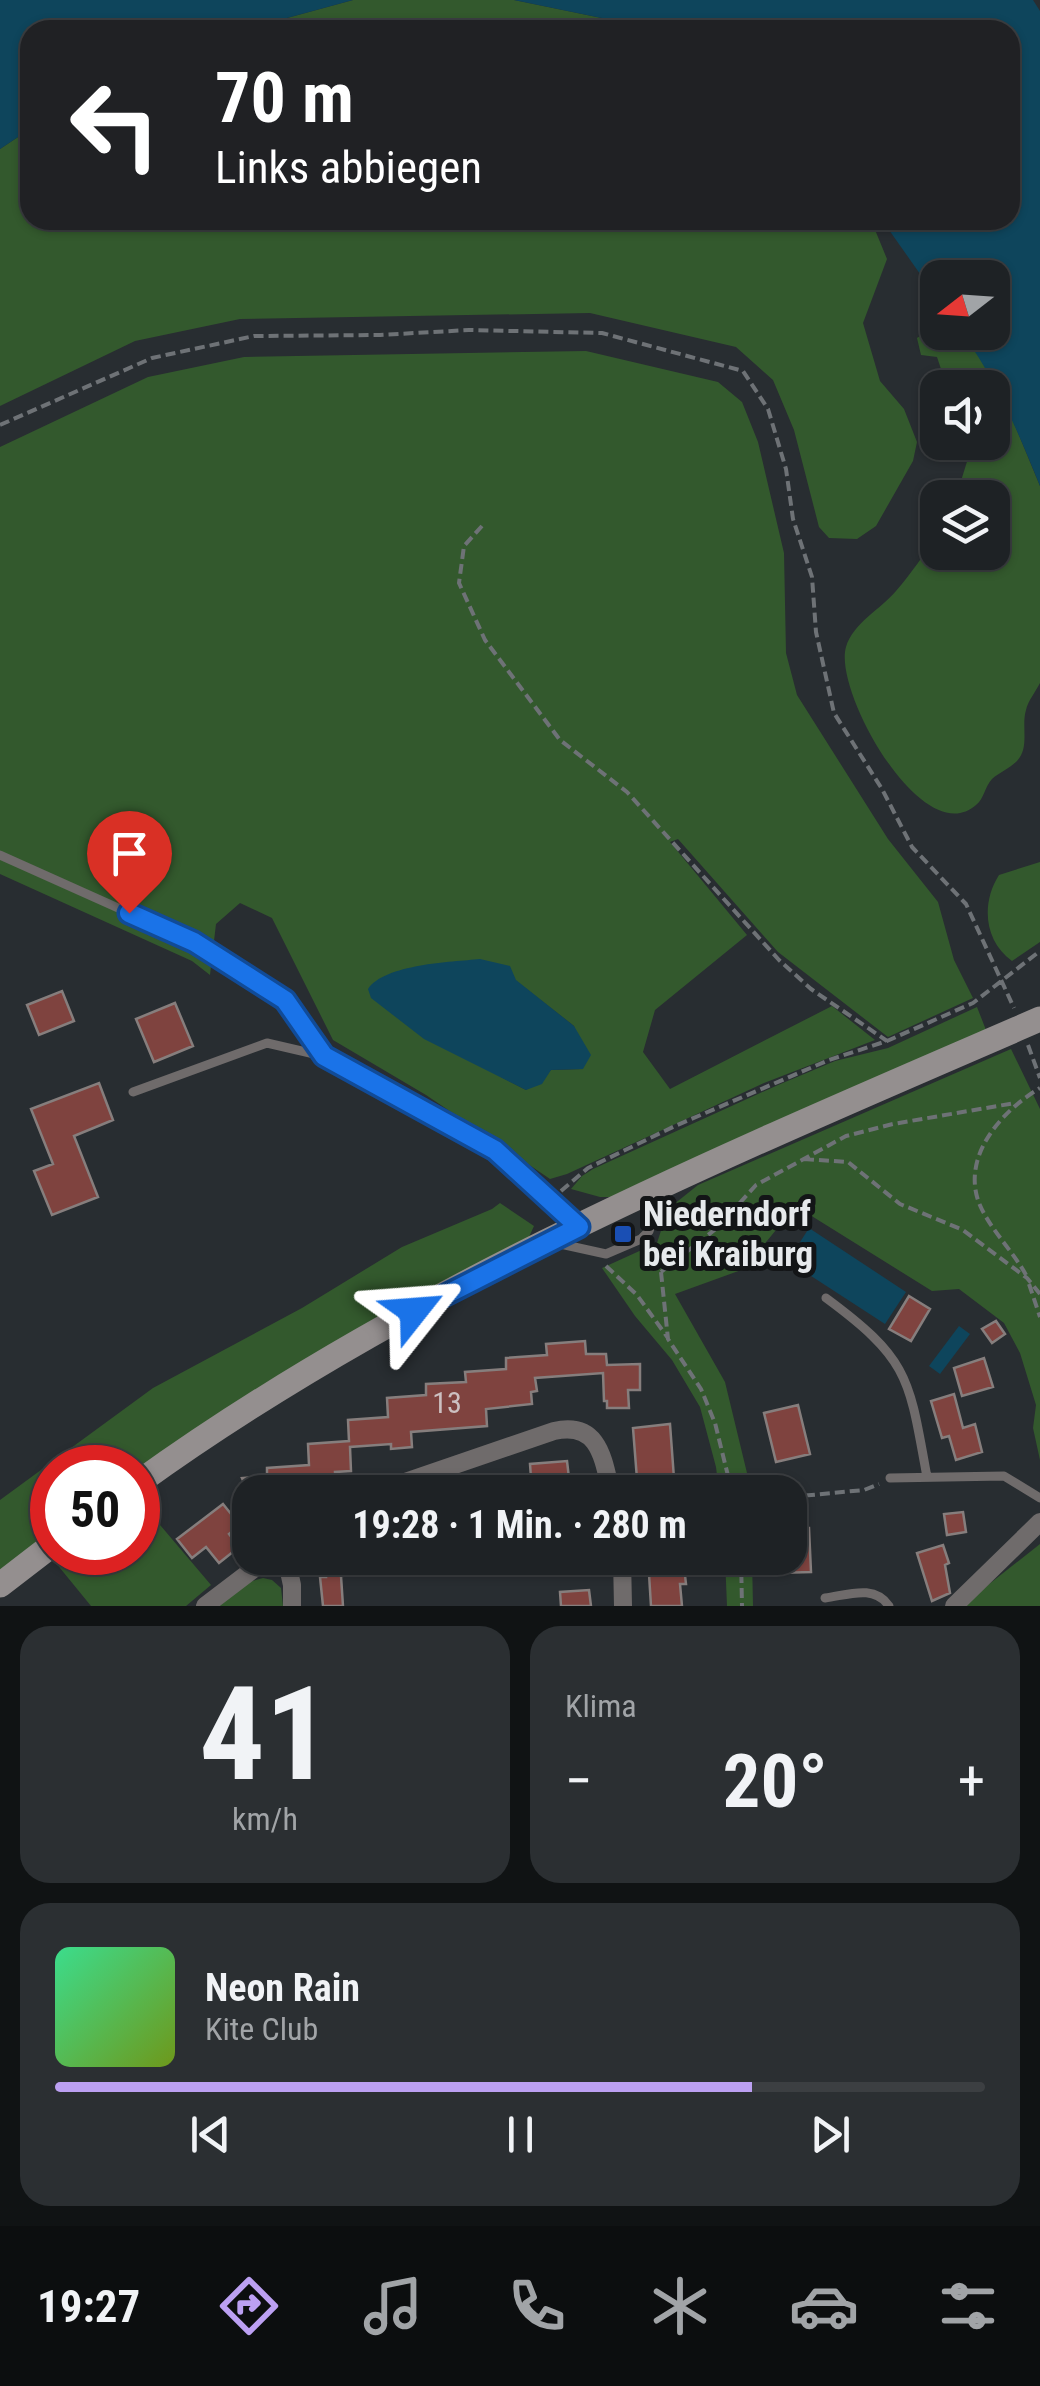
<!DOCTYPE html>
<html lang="de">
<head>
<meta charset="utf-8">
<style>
  body { margin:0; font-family:"Roboto Condensed",sans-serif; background:#2b2f32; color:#f1f3f6; height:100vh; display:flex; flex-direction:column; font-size:38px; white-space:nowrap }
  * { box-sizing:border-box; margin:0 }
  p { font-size:32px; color:#a1a4a7 }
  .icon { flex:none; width:55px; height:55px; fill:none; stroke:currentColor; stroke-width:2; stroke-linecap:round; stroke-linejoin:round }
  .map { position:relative; height:1606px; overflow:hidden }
  .sheet { display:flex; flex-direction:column; gap:20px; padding:20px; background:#101314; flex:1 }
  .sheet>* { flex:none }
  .hud { position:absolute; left:20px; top:20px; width:1000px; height:210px; border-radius:30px; box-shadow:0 2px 8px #0004,0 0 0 2px #3c3f42; background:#202124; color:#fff; overflow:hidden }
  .needle { width:65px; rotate:253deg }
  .tools { position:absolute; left:920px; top:260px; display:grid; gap:20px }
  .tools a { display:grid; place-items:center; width:90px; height:90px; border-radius:20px; background:#1e2225; box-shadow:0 2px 8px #0004,0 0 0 2px #3c3f42; font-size:50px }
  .speed { position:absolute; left:30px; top:1445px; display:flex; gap:20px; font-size:50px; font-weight:700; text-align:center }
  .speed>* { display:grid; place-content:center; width:130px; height:130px; border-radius:50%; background:#1e2225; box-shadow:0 2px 8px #0004,0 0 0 2px #3c3f42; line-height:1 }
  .speed .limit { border:15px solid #d22; background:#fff; color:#111 }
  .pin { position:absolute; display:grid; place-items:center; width:85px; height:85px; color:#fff; margin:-102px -42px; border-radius:50% 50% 50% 0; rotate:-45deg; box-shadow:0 0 10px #0007 }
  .pin .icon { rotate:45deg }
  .me { position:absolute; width:110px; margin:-55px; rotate:62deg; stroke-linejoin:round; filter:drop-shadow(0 0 8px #0008) }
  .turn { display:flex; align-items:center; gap:35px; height:210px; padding:0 30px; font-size:45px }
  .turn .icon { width:130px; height:130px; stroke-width:2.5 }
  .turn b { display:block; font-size:70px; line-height:85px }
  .big { font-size:75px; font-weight:700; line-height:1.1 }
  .sheet .card { flex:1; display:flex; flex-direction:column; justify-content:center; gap:15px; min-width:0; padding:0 35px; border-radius:30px; background:#2b2f32 }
  .sheet .dial { align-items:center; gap:0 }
  .dial b { font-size:130px; line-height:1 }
  .song { display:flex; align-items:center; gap:30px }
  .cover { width:120px; height:120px; border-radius:15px; background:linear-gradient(135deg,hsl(150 70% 55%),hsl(80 70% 35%)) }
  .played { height:10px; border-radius:5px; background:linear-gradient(90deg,#bca0f2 75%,#3c3f42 75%) }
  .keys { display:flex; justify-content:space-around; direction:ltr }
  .heat { display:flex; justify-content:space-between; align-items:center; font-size:55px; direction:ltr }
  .sheet .tiles { flex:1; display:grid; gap:20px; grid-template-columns:1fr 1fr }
  .card:last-child { grid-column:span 2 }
  .trip { position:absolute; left:232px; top:1475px; width:575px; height:100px; border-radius:30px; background:#1e2225; box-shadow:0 2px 8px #0004,0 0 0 2px #3c3f42; font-weight:700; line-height:100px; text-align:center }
  .tab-bar { display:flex; height:160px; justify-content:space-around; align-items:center; background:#0c0e0f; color:#a1a4a7 }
  .tab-bar .icon { width:70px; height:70px }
  .tab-bar .on { color:#bca0f2 }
  .tab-bar b { font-size:45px; color:#f1f3f6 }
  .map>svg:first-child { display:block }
  .green { fill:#33592d; fill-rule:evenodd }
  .water { fill:#0e455c }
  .building { fill:#7f433f; stroke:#867e7d; stroke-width:2.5 }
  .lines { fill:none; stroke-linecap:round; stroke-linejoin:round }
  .path { stroke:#6e7276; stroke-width:4; stroke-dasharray:10 5; stroke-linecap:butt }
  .service { stroke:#6f6b6b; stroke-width:9 }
  .minor { stroke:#6f6b6b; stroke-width:18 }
  .secondary { stroke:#948f8f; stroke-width:25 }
  .route-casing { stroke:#114b97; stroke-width:25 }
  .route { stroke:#1a73e8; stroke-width:18 }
  .transit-dot { fill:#1a4fb4; stroke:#131517; stroke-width:4 }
  .labels { text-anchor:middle; stroke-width:10; stroke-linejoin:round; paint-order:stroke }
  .number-label { font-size:30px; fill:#ccc0c1 }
  .poi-label { font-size:35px; font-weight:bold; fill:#e6e9ec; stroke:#131517; text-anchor:start }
</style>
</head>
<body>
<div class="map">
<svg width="1040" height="1606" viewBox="0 0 1040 1606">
  <rect width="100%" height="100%" fill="#282d31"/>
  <path class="green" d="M353 0H514L660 30H243Z
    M30 129V220H871L887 259 863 323 880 381 904 409 917 442 913 461 876 526 857 539 829 538 819 527 794 430 773 380 736 347 590 313 240 319 135 341 0 406V149Z
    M937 324 938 332 962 333 979 356 1011 416 1040 486V683C1036 691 1028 701 1026 710 1021 726 1030 747 1017 761 1010 768 1000 772 992 779 985 786 984 799 976 805 923 852 833 691 846 647 853 623 881 609 896 591 911 574 924 554 937 536L938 552H992V498L956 497 970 452 977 443 992 442V388L947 387 937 357 921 355 917 338Z
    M586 351 718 382 742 402 758 442 784 553 786 653 797 695 888 839 938 902 954 960 973 998 888 1037 778 952 678 839 670 842 747 935 655 1010 643 1052 670 1089 832 1006 875 1040 764 1083 567 1174 550 1179 426 1095 333 1040 272 918 240 903 216 924 210 975 192 961 0 874V447L148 377 244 357ZM515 980 574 1026 583 1069 551 1070 526 1090 501 1077Z
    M1040 862V942L1012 961C984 941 981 903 999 875Z
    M977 1007 986 1030 617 1197H600L571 1189 582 1176 593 1169 778 1085 835 1061 888 1048Z
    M1011 1049 1040 1109V1460L1033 1428 1036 1405 1020 1353 1004 1323 959 1289 932 1291 802 1210 790 1213 744 1269 675 1294 725 1382 747 1473 749 1492H719L716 1467 700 1407 672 1360 635 1316 602 1268 657 1243 668 1209 698 1185Z
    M500 1203 534 1226 529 1237 138 1472V1468H52V1534L0 1574V1500L153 1388 302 1308 402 1247 492 1209Z
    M138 1499 211 1585 186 1606H91L51 1557 57 1552H138Z
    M1040 1544V1606H963L969 1600Z
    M725 1558H752L753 1606H727Z
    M263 1578 272 1580 281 1588 283 1606H219L249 1582Z"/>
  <path class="water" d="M0 0H353L243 30H30V129L0 149Z
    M514 0H1033L1040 11V486C1018 432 996 379 962 333L992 332V278H938L937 298 882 220H1010V30H660Z
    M480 959 510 966 516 980 574 1026 591 1055 583 1069 551 1070 542 1084 526 1090 424 1039 371 998 368 989C385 964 451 962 480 959Z
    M809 1228 906 1292 885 1324 788 1261Z
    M959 1326 970 1334 940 1374 929 1366Z"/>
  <path class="building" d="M62 991 74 1021 39 1035 27 1005Z
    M175 1003 193 1046 154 1062 136 1019Z
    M99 1083 113 1120 74 1136 98 1197 52 1215 34 1171 53 1164 31 1109Z
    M909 1296 930 1309 911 1341 889 1329Z
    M996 1321 1005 1334 992 1343 982 1329Z
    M585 1341 586 1354H606L607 1365 640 1364V1390H628L629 1408H607V1401H604L603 1373 535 1378 537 1391 531 1392 532 1404 486 1409 487 1426 411 1432 412 1447 391 1449V1444L350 1447 351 1471 335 1472 336 1488 311 1492H248L242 1478 267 1476V1468L309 1465 308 1444 349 1441 348 1420 388 1417 387 1398 426 1395V1384L466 1382 465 1372 506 1369V1358L547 1355 546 1344Z
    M984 1358 993 1387 962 1396 954 1368Z
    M954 1394 963 1428 975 1424 982 1452 956 1460 949 1436 942 1438 931 1401Z
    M798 1405 810 1454 776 1462 764 1413Z
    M670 1424 675 1492H638L633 1428Z
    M567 1461 569 1478 550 1480 551 1492H532L530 1464Z
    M223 1504 240 1525 229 1534 239 1547 219 1563 206 1547 192 1558 177 1539Z
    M790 1507H804L805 1528H809L811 1572 776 1573 775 1558H790Z
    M963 1512 966 1532 947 1535 944 1514Z
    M943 1545 949 1563 945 1565 950 1593 932 1601 917 1553Z
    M324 1558H350L352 1575 341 1576 343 1606H323L320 1577H326Z
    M648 1558H683L686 1584H680L682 1606H651Z
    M589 1590 591 1606H561L560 1592Z"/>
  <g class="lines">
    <path class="path" d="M0 425 152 358 254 336 380 335 469 330 602 333 743 371 768 409 786 469 793 519 812 577 816 632 834 713 882 789 912 847 966 904 1014 1008
      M482 526 464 546 459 583 485 640 560 740 627 792 779 960 811 989 887 1041
      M1028 1045 1040 1078
      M804 1159 848 1162 900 1204 963 1230 1027 1278 1040 1294
      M561 1191 588 1168 675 1126 829 1060 887 1041 973 1003 1040 951
      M653 1243 661 1272 668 1339 701 1389 715 1423 732 1492
      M606 1266 637 1295 668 1338
      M661 1272 717 1228 756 1185 846 1136 893 1124 1015 1103
      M1026 1275C1013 1251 989 1228 979 1203 961 1155 1003 1110 1040 1088
      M1029 1284 1040 1317
      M790 1497 864 1490 879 1484
      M741 1558 742 1606"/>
    <path class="service" d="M0 855 194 942 285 1000 323 1056
      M133 1092 267 1043 323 1056 495 1149 574 1222
      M556 1243 606 1254 641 1239 649 1231 661 1194
      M826 1298C910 1360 909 1378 927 1477
      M890 1478 1004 1476 1040 1498
      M825 1598C848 1595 874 1584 889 1606"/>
    <path class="minor" d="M376 1492 554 1431C599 1421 603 1458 611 1492
      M286 1558 292 1585V1606
      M622 1558 623 1606
      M205 1606 268 1558
      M954 1606 1040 1522"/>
    <path class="secondary" d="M138 1483C412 1285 731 1153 1040 1019
      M0 1585 52 1545"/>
  </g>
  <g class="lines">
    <defs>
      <path id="route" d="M129 913 194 942 285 1000 324 1056 495 1150 579 1227 414 1311"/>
    </defs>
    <use href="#route" class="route-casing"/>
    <use href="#route" class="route"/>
  </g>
  <rect class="transit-dot" x="613" y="1224" width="20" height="20" rx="5"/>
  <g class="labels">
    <g class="number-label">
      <text x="447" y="1413">13</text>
    </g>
    <g class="poi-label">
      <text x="643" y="1226">Niederndorf<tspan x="643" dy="40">bei Kraiburg</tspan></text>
    </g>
  </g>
</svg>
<div class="tools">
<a><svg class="needle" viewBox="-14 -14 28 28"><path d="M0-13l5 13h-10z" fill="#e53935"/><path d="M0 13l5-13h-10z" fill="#a1a4a7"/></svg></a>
<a><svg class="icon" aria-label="sound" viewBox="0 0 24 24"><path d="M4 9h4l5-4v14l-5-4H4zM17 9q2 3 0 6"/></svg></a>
<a><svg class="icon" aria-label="layers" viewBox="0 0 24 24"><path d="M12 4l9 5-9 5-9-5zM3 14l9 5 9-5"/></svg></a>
</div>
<div class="speed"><div class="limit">50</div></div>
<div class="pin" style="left:129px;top:913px;background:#d93025"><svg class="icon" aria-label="arrive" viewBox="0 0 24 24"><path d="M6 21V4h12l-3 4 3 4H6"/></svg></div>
<svg class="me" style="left:414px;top:1311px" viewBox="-20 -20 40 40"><path d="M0-17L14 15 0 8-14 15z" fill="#1a73e8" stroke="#fff" stroke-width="4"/></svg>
<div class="trip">19:28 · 1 Min. · 280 m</div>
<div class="hud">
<div class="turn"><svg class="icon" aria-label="left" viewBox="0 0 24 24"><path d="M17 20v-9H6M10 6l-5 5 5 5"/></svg><div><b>70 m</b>Links abbiegen</div></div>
</div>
</div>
<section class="sheet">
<div class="tiles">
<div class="card dial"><b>41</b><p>km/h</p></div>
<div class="card"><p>Klima</p>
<div class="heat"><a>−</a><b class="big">20°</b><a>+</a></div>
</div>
<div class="card">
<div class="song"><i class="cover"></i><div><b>Neon Rain</b><p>Kite Club</p></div></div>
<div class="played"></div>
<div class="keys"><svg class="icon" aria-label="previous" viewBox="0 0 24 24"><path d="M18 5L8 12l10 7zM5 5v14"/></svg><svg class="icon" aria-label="pause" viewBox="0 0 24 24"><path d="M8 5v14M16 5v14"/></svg><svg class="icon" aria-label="next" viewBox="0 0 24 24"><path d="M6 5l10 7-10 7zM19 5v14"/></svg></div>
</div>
</div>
</section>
<nav class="tab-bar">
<b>19:27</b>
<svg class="icon on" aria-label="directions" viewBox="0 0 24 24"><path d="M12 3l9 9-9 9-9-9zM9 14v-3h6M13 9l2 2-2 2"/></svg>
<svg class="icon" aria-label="music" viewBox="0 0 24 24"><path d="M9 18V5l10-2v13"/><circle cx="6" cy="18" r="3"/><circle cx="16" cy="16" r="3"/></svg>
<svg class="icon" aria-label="phone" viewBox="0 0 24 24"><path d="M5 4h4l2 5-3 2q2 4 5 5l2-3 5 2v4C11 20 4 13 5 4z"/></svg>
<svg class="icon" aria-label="climate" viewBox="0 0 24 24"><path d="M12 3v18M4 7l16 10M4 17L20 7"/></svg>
<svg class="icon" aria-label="car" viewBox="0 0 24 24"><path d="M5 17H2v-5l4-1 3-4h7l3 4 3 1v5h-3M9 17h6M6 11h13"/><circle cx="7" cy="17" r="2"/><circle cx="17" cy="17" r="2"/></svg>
<svg class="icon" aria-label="filters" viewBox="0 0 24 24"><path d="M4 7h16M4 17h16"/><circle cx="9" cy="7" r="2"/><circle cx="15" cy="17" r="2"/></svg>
</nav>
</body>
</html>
